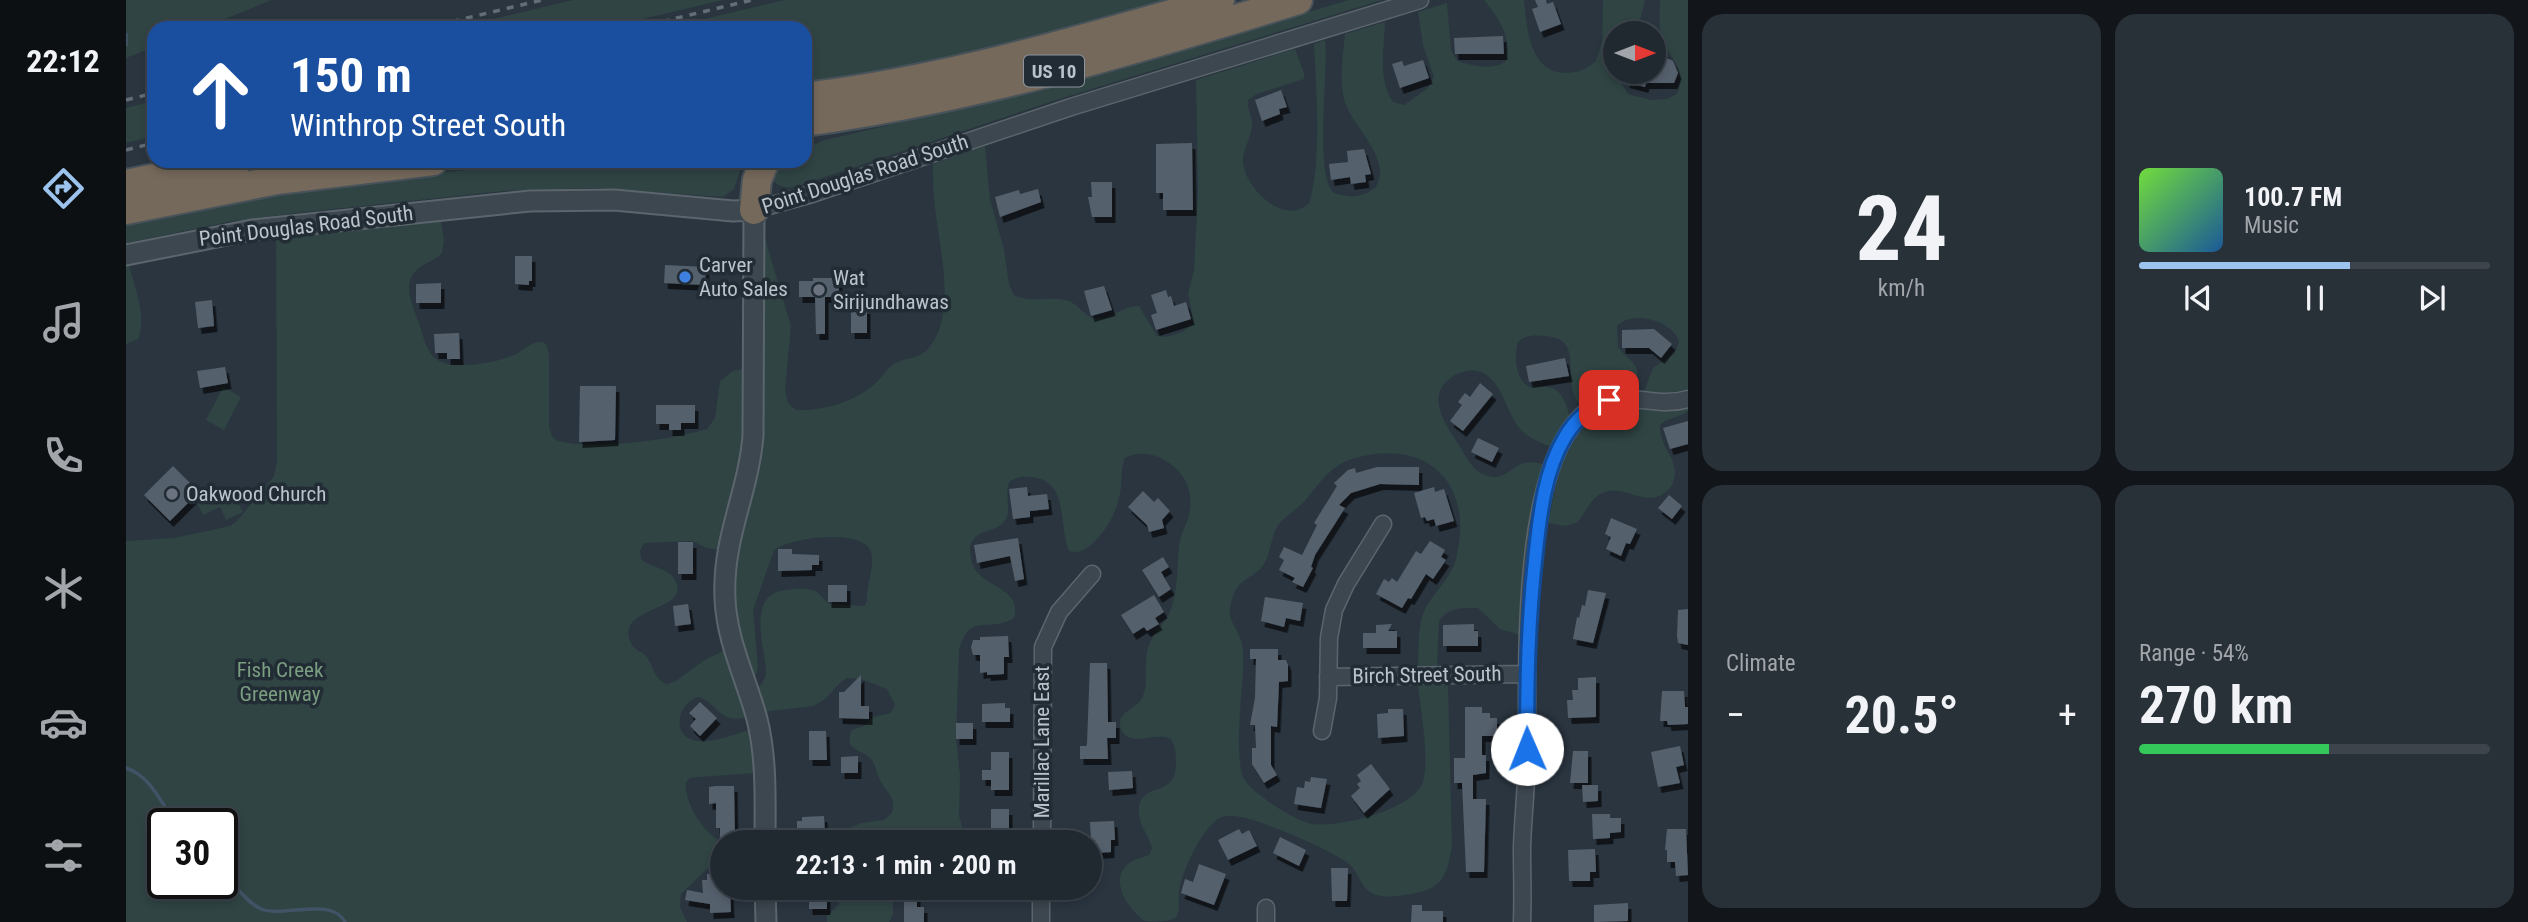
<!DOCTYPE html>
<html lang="en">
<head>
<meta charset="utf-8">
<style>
  body { margin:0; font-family:"Roboto Condensed",sans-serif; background:#283038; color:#f1f3f6; height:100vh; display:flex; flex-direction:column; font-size:26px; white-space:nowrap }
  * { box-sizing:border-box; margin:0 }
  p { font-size:23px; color:#a2a6ab }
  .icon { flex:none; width:38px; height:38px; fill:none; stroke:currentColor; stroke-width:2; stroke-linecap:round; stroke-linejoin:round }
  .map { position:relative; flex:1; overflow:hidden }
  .panel { display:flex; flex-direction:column; gap:14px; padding:14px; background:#12161a; width:840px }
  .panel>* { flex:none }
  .banner { position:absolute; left:21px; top:21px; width:665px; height:147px; border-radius:21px; box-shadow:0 4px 10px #0003,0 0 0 2px #3d444c; background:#1a4fa0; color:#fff; overflow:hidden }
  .needle { width:46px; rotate:90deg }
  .tools { position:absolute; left:1477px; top:21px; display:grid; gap:14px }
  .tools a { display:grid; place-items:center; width:63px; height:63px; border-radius:50%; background:#202830; box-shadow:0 4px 10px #0003,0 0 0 2px #3d444c; font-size:35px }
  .speed { position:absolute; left:21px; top:808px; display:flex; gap:14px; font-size:35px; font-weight:700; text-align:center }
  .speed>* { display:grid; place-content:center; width:91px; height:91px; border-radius:50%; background:#202830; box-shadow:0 4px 10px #0003,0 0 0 2px #3d444c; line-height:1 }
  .speed .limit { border:4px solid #111; border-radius:10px; background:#fff; color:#111 }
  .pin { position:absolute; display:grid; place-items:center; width:60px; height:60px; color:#fff; margin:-30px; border-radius:14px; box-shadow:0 4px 10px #0006 }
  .me { position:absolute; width:77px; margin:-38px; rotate:359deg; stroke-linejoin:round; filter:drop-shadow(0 0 5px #0008) }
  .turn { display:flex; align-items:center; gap:24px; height:147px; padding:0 28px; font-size:32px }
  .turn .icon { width:91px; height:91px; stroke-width:2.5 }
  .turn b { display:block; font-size:49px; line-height:60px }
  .big { font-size:52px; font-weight:700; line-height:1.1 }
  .panel .tile { flex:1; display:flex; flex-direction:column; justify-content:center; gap:10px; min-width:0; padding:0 24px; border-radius:21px; background:#283038 }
  .panel .dial { align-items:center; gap:0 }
  .dial b { font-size:91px; line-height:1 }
  .song { display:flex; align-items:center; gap:21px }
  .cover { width:84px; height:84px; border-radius:10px; background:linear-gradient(135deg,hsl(100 70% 55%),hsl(210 70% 35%)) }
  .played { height:7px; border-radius:4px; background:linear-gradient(90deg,#9cc3ed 60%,#3d444c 60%) }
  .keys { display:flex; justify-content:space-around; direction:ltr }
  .heat { display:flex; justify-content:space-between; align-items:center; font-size:38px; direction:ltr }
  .charge { height:10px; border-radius:5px; background:linear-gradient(90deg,#34c759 54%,#3d444c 0) }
  .panel .tiles { flex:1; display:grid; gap:14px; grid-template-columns:repeat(2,1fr) }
  .trip { position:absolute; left:584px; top:830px; width:392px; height:70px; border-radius:35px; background:#202830; box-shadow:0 4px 10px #0003,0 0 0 2px #3d444c; font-weight:700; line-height:70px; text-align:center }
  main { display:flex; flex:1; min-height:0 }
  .tab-bar { display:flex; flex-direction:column; width:126px; justify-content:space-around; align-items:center; background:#0d1013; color:#a2a6ab }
  .tab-bar .icon { width:49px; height:49px }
  .tab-bar .current { color:#9cc3ed }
  .tab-bar b { font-size:32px; color:#f1f3f6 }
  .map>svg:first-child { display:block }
  .green { fill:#2f4443; fill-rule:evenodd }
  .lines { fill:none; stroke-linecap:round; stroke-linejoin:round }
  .stream { stroke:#415467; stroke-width:3.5 }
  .building { fill:#55606d; filter:url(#shadow) }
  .minor-casing { stroke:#5b656d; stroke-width:19 }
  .tertiary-casing { stroke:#5b656d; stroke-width:23 }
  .motorway-casing { stroke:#48525a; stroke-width:32 }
  .minor { stroke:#3d4750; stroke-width:16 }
  .tertiary { stroke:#3d4750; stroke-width:19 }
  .motorway { stroke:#75695b; stroke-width:28 }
  .rail { stroke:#626d78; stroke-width:3.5; stroke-dasharray:7 7; stroke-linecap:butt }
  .route-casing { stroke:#114b97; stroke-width:18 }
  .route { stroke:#1a73e8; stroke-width:12 }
  .shop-dot { fill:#3f7fe0; stroke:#222c35; stroke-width:2.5 }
  .worship-dot { fill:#6b7280; stroke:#222c35; stroke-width:2.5 }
  .labels { text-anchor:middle; stroke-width:7; stroke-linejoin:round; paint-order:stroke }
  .shield { fill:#222c35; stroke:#8c959d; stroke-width:2 }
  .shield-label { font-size:19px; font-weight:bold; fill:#bac2ca }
  .street-label { font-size:21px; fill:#bac2ca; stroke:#222c35 }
  .poi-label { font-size:21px; fill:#bac2ca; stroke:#222c35; text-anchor:start }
  .park-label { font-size:21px; fill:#7b9d80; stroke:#222c35 }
</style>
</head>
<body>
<main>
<nav class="tab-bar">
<b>22:12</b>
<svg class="icon current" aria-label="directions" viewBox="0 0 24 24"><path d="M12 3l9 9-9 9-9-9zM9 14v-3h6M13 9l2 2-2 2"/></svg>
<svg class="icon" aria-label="music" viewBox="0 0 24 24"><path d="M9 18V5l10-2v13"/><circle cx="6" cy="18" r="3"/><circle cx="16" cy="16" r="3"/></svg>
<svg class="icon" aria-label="phone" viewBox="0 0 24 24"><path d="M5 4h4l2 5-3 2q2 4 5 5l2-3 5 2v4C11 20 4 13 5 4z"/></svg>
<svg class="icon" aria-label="climate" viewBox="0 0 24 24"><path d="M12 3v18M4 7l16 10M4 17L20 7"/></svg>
<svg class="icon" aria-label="car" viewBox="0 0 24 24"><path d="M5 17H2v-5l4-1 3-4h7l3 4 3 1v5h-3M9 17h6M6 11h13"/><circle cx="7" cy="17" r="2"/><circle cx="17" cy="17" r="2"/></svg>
<svg class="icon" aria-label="filters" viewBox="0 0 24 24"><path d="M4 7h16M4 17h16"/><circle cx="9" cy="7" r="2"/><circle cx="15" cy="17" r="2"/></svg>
</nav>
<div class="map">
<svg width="1562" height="922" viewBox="0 0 1562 922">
  <defs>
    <filter id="shadow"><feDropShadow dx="3.5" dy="6" stdDeviation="0" flood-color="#0009"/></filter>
  </defs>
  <rect width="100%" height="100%" fill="#2a3540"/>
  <path class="green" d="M0 0H146L76 28H28V47L0 58Z
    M447 0H597L478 28H330Z
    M658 0H1049L923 35 796 65 679 84V28H541Z
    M1223 0H1256L930 100 669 187C657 189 643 185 649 170 651 167 652 163 655 161 661 159 673 161 679 161V148L699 140 923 88Z
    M1358 0H1398C1401 28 1403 72 1440 73 1451 73 1462 69 1470 61L1476 42 1477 0H1519L1511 33H1489V72H1496V84L1502 94 1525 100 1541 99 1551 94C1562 67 1544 61 1536 39 1532 27 1534 13 1534 0H1562V392L1536 395 1518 391 1527 368 1548 354 1553 342C1548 321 1506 309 1491 326L1492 347C1504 363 1520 365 1506 389 1486 390 1471 395 1455 407 1451 401 1447 394 1446 387 1442 364 1452 338 1419 336 1409 335 1399 335 1392 342 1388 356 1389 378 1403 387 1431 385 1436 389 1444 417L1432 433 1425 447C1415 443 1405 439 1397 432 1380 416 1377 380 1355 372 1346 369 1337 371 1329 375 1296 394 1320 426 1335 448 1341 458 1347 471 1359 475 1379 482 1382 468 1398 463 1405 461 1412 463 1419 464L1397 594 1394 635 1374 629 1352 608C1338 607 1321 608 1313 621L1311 667H1292C1293 648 1291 626 1299 609 1309 590 1326 578 1331 555 1347 482 1301 438 1229 458 1204 465 1193 484 1178 502 1169 511 1157 517 1151 527 1144 540 1145 555 1136 567 1126 578 1112 580 1107 596 1099 620 1108 621 1115 640 1118 648 1117 658 1117 667 1117 691 1106 764 1120 782 1130 795 1169 821 1186 824 1212 828 1285 810 1296 784 1305 763 1294 708 1292 684H1322L1326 845C1321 880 1314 891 1277 895 1267 897 1255 898 1246 893 1234 887 1233 872 1223 864 1208 851 1135 820 1115 817 1109 816 1101 815 1094 818 1076 827 1056 871 1053 891 1052 898 1055 911 1050 917 1044 922 1028 922 1019 921 1003 910 982 881 1002 864 1008 859 1016 858 1023 855L1026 848C1022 833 1011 824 1013 807 1018 781 1048 798 1050 766 1050 756 1050 747 1045 739 1031 731 1005 748 996 731 987 712 1010 710 1016 698 1024 682 1016 662 1023 645 1028 632 1040 623 1045 609 1052 589 1051 567 1053 546 1054 535 1060 526 1063 515 1068 492 1060 473 1040 461 1028 453 1011 451 999 458 995 468 996 477 995 486 993 507 983 528 968 542 960 549 954 554 943 551 933 527 942 484 911 478 901 476 892 476 884 481 877 493 886 507 880 519 872 537 833 524 847 565 854 587 897 587 888 618 864 634 843 610 833 651L830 738 834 776 833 815 840 842H792L780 834 772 836 767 842H692L735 823 758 820 766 813C771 796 759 792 753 778 750 773 750 767 747 762 740 749 715 752 726 730L738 726 747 717 765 713 769 705 761 689 735 679 721 678 715 682 698 700 687 706 635 712 629 691 636 683 640 675C640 648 619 595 659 590 668 589 683 587 691 592 695 595 699 601 703 604L738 606 741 601C740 586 749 567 745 552 737 527 663 538 648 550L627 610 632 666 631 673 625 681 607 617V556L637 232 665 326 659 389 662 403 670 410C697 411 729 402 750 383 755 378 759 372 764 367 776 357 792 360 802 349 832 315 813 247 809 207 807 192 807 178 807 164L859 146 864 200 878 249 883 284 888 295C904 304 925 295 943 301 953 305 961 319 971 319 986 319 998 305 1013 306L1031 336C1042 339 1060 332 1068 323L1062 293 1068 270 1072 191 1070 80 1169 49 1178 73V79L1131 94 1122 100C1121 110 1127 117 1126 126 1125 139 1116 150 1117 163 1120 189 1159 227 1183 203 1196 165 1190 85 1188 44L1199 40C1203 71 1188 176 1208 193 1223 198 1237 198 1250 187 1267 157 1225 127 1218 99 1213 78 1217 55 1219 34L1259 22C1258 47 1252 81 1267 102L1278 105 1302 88 1308 77 1297 45 1292 12 1321 3 1325 50 1331 61C1346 65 1365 71 1379 62 1388 40 1372 17 1358 0Z
    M28 101V136L0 143V108Z
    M433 161H617L608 189 597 197 468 188 378 191 170 213 102 222 0 243V222L113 199 292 175Z
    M315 220 318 241 316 253C309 260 301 262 293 268 276 281 285 301 291 318 296 330 298 344 305 354 319 374 369 363 388 355 399 350 404 341 417 342L421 346 423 355V427L426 436 431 441C469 450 543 440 581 429L589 418 594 381 607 371 621 368V434L594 550 581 548 566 541 518 543 514 551 515 559C524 567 541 568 548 578 570 614 484 604 506 645 509 650 515 651 519 655 528 665 527 679 541 684L550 681 577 661 601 649 623 717C592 725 592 702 572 697 550 705 545 737 571 741 587 743 610 734 626 729L631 773 572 777 564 778 560 782C557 801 579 836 597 842V861L583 867 555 894 554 907 561 922H0V541L48 538 104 526 111 521 148 476 151 462 150 238ZM37 824H96V884H37Z
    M3 265C9 287 21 317 12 339L0 344V266Z
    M97 387 115 397 98 430 80 420Z
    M1499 405 1545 410 1562 406V411C1553 418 1541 417 1534 425 1533 445 1548 455 1549 471 1549 479 1547 486 1541 491 1521 509 1501 485 1479 492 1463 497 1461 514 1450 523L1440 526 1422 523C1432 476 1443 415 1499 405Z
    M91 491 97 504 110 497 117 512 100 520 94 507 77 515 70 501Z
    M715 887H767V914L763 922H701V916L713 904Z"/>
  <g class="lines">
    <path class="stream" d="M0 34V45
      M0 768C26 777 35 804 51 824
      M96 869C107 883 119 901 135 909 157 918 206 896 219 922"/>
  </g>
  <path class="building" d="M1409 0H1420L1421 4 1427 2 1435 24 1414 32 1406 9 1412 7Z
    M1377 36 1378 54H1329L1328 38Z
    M1528 48 1540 52 1541 58 1547 61 1552 73 1548 83H1520L1519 87 1500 82 1502 72H1528Z
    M1297 60 1303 78 1274 88 1266 64 1276 61 1278 66Z
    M1155 90 1161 107 1153 109 1154 114 1136 121 1129 100Z
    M1066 143 1067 210H1037V193H1030V144Z
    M1238 149 1245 174 1239 175 1240 182 1225 184 1224 177 1205 180 1203 164 1222 162 1221 151Z
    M965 182H986V217H966L962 197H966Z
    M912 189 915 202 874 217 869 197 893 190 894 194Z
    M389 256H406V281H403V285L389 284Z
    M539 265 580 267 579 285 538 283Z
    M687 278H713V297H699V334H690L689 297H673V281H687Z
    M315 283V303H290V284Z
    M978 286 986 310 965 316 958 291Z
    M1040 290 1042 297 1045 296 1048 306 1060 302 1065 319 1030 330 1025 315 1031 313 1025 295Z
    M86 300 88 326 72 328 69 302Z
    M725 308H741V333H725Z
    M1528 329 1546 344 1535 358 1523 348H1496V330Z
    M333 333 334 359H321V353H309L308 334Z
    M1439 358 1443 376 1403 382 1400 366Z
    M99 367 102 383 74 388 71 371Z
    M1354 383 1367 394 1337 431 1324 421 1336 405 1332 402 1339 393 1344 397Z
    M454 386H490L489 440 453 442Z
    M530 405H569V423H555V430H543V424H530Z
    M1562 421V444L1544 449 1537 428Z
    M1352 438 1373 448 1366 462 1345 452Z
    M47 466 73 492 44 521 18 495Z
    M1251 467H1293V485L1254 484 1225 493 1213 505 1219 508 1189 555 1185 567 1187 568 1177 587 1166 582 1169 578 1153 570 1158 560 1153 557 1158 547 1176 555 1191 525 1188 523 1211 486 1208 483 1222 470 1229 468 1230 473Z
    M901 487 902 496 921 494 923 509 904 511V517L887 519 883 489Z
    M1308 487 1309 492 1318 489 1328 521 1310 526 1308 519 1301 521 1299 517 1295 518 1288 493Z
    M1017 491 1028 502 1032 498 1044 511 1036 520 1038 528 1023 532 1021 525 1002 507Z
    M1543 495 1556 506 1546 519 1532 508Z
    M1485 518 1511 529 1504 544 1500 543 1495 556 1480 549 1485 537 1479 534Z
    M892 538 898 579 889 581 884 556 851 563 848 545Z
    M1304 541 1319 550 1315 557 1320 560 1307 579 1300 574 1285 599 1282 598 1276 608 1250 594 1258 579 1263 582 1266 578 1271 582 1290 551 1295 554Z
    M552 542H567V574H552Z
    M652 549H666V554L693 555V565H686V570L652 571Z
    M1037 557 1043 567 1035 572 1045 589 1033 597 1016 570Z
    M702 585H721V602H702Z
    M1462 590 1480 593 1467 643 1447 639 1451 617 1453 618 1456 605 1459 606Z
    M1028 595 1038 612 1029 618 1033 624 1021 631 1018 627 1007 634 995 615Z
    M1139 597 1177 603 1174 621 1160 618 1158 627 1135 621Z
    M562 604 565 624 549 626 547 606Z
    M1562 609V645L1552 643 1551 636 1552 610Z
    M1266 624 1262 631H1271V648H1237V633H1250V625Z
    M1348 624V631H1352V646H1317V625Z
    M882 636 883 657H878V674L861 675V672L854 673V655H847L845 647 847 640H854V637Z
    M1124 649H1152V660H1160L1162 665V681L1153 682 1151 727 1145 726V765L1151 775 1138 783 1126 764V748H1130L1129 725H1124L1129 698 1130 659H1124Z
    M964 663H981L982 722H990V738H981L982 759H954V746H960L961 744Z
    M735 675V706H743V719L713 718V692H718Z
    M1470 677V717L1442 718 1441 700H1447L1446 690H1452V678Z
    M1536 691H1558L1559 707H1562V724L1542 725 1541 721H1534Z
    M574 702 591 718 574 736 564 726 570 719 563 713Z
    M879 703V708H884V722H856V704Z
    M1339 707H1356V713H1364V718H1371V736H1356V755H1360V773L1347 775V799H1360L1358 872H1340L1336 783H1328V758H1339Z
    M1262 709H1277L1278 736 1252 738 1251 714 1262 713Z
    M830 723H847V739H830Z
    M683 731H700L701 760H683Z
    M1554 746 1558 765 1550 767 1554 783 1532 787 1525 752Z
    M1447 751H1462V783H1444Z
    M865 752H883V790H865V780H856V770H865Z
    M732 756V773H715V757Z
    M1245 764 1264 789 1238 813 1225 796 1234 788 1231 784 1235 781 1231 775Z
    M1006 771 1007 788 983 790 982 772Z
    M1185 777 1201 779 1195 808 1168 804 1171 787 1178 788 1179 781 1184 782Z
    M1456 785H1472V801L1457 802Z
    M589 786H608L609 839H594V828H590V803L583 804V787Z
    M865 809H883V842H865Z
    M1466 814H1484V818H1495V832L1484 833V838L1467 839Z
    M698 816 699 833H695V840H683V833L671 834V821H676V817Z
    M988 821 989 840H985V852L969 853V840H965L964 822Z
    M1113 829 1116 834 1123 830 1131 846 1102 860 1092 840Z
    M1541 829H1560L1562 875 1550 876 1549 862H1541V850H1539Z
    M1154 837 1180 850 1173 866 1147 853Z
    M1469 849 1470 872H1464V881H1443L1442 850Z
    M597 863V887L604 890 605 912 584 913V904L559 900 561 890 577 893 576 880H581V874H589Z
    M1073 864 1100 874 1088 905 1055 893 1059 879 1067 882Z
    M1205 868H1222L1221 901H1206Z
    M683 887H701V909H683Z
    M778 895H791V907H798V922H778Z
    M1502 903V921L1468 922V905Z
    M1286 905H1296V911H1317V922H1285Z"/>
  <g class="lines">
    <defs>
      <path id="minor" d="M628 210 686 194 945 107 1294 0
        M1202 677 1400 674
        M1196 731 1202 698 1203 638 1208 610 1220 584 1257 524
        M916 842 917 647 933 612 966 574
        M915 887V922
        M1140 922V908
        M1396 922C1397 897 1396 872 1396 847 1397 815 1401 783 1401 751 1402 671 1392 458 1464 409 1499 386 1527 410 1562 399"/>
      <path id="tertiary" d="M0 255 126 230 404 201 488 200 607 211 628 210 627 436C622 495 596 538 599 599 601 642 620 678 631 719 641 759 639 801 639 842
        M639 887 640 922"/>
      <path id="motorway" d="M679 97C821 80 957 39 1094 0
        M679 122C847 99 1010 50 1172 0
        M0 184 112 161
        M0 210 151 180 307 161
        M628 210 631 180 639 161"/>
    </defs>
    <use href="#minor" class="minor-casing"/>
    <use href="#tertiary" class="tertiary-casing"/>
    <use href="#motorway" class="motorway-casing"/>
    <use href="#minor" class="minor"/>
    <use href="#tertiary" class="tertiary"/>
    <use href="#motorway" class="motorway"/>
    <path class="rail" d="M299 28 416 0
      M509 28 626 0
      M0 100 28 93
      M0 150 28 143"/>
  </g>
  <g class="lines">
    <defs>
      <path id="route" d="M1401 749C1401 680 1402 620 1410 551 1414 513 1419 470 1439 437 1449 420 1464 407 1483 400"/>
    </defs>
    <use href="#route" class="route-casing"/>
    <use href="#route" class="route"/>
  </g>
  <circle class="shop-dot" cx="559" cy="277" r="7"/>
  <g class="worship-dot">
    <circle cx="693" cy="290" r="7"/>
    <circle cx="46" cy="494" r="7"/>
  </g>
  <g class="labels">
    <rect class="shield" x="898" y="55.5" width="60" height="31" rx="5"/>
    <g class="shield-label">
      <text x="928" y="78">US 10</text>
    </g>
    <g class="street-label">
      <text transform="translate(739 174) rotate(-18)" y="7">Point Douglas Road South</text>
      <text transform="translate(180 226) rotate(-7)" y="7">Point Douglas Road South</text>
      <text transform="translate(1301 675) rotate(-1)" y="7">Birch Street South</text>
      <text transform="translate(916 742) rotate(-90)" y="7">Marillac Lane East</text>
    </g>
    <g class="poi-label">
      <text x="573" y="272">Carver<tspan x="573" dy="24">Auto Sales</tspan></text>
      <text x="707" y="285">Wat<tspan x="707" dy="24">Sirijundhawas</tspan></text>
      <text x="60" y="501">Oakwood Church</text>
    </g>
    <g class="park-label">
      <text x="154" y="677">Fish Creek<tspan x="154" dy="24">Greenway</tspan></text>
    </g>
  </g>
</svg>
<div class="tools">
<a><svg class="needle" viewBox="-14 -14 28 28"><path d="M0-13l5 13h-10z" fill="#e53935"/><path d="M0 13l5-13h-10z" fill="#a2a6ab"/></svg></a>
</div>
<div class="speed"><div class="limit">30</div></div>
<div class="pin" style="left:1483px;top:400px;background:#d93025"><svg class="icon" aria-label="arrive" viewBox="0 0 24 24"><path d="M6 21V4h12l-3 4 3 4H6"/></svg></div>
<svg class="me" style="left:1401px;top:749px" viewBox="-20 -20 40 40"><circle r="19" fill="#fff"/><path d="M0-13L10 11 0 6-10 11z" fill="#1a73e8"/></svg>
<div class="trip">22:13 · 1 min · 200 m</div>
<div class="banner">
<div class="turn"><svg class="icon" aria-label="ahead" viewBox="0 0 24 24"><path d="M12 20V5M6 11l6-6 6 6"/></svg><div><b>150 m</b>Winthrop Street South</div></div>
</div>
</div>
<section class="panel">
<div class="tiles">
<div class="tile dial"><b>24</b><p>km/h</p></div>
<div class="tile">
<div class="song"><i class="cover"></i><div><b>100.7 FM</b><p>Music</p></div></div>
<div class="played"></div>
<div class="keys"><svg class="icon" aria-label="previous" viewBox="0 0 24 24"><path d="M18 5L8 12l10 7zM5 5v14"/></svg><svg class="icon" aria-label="pause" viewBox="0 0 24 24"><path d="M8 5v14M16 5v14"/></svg><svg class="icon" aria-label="next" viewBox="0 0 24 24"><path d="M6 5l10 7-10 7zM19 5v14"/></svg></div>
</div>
<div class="tile"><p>Climate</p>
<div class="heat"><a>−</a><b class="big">20.5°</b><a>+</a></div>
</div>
<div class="tile"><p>Range · 54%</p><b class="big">270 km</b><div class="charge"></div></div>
</div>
</section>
</main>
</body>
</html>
